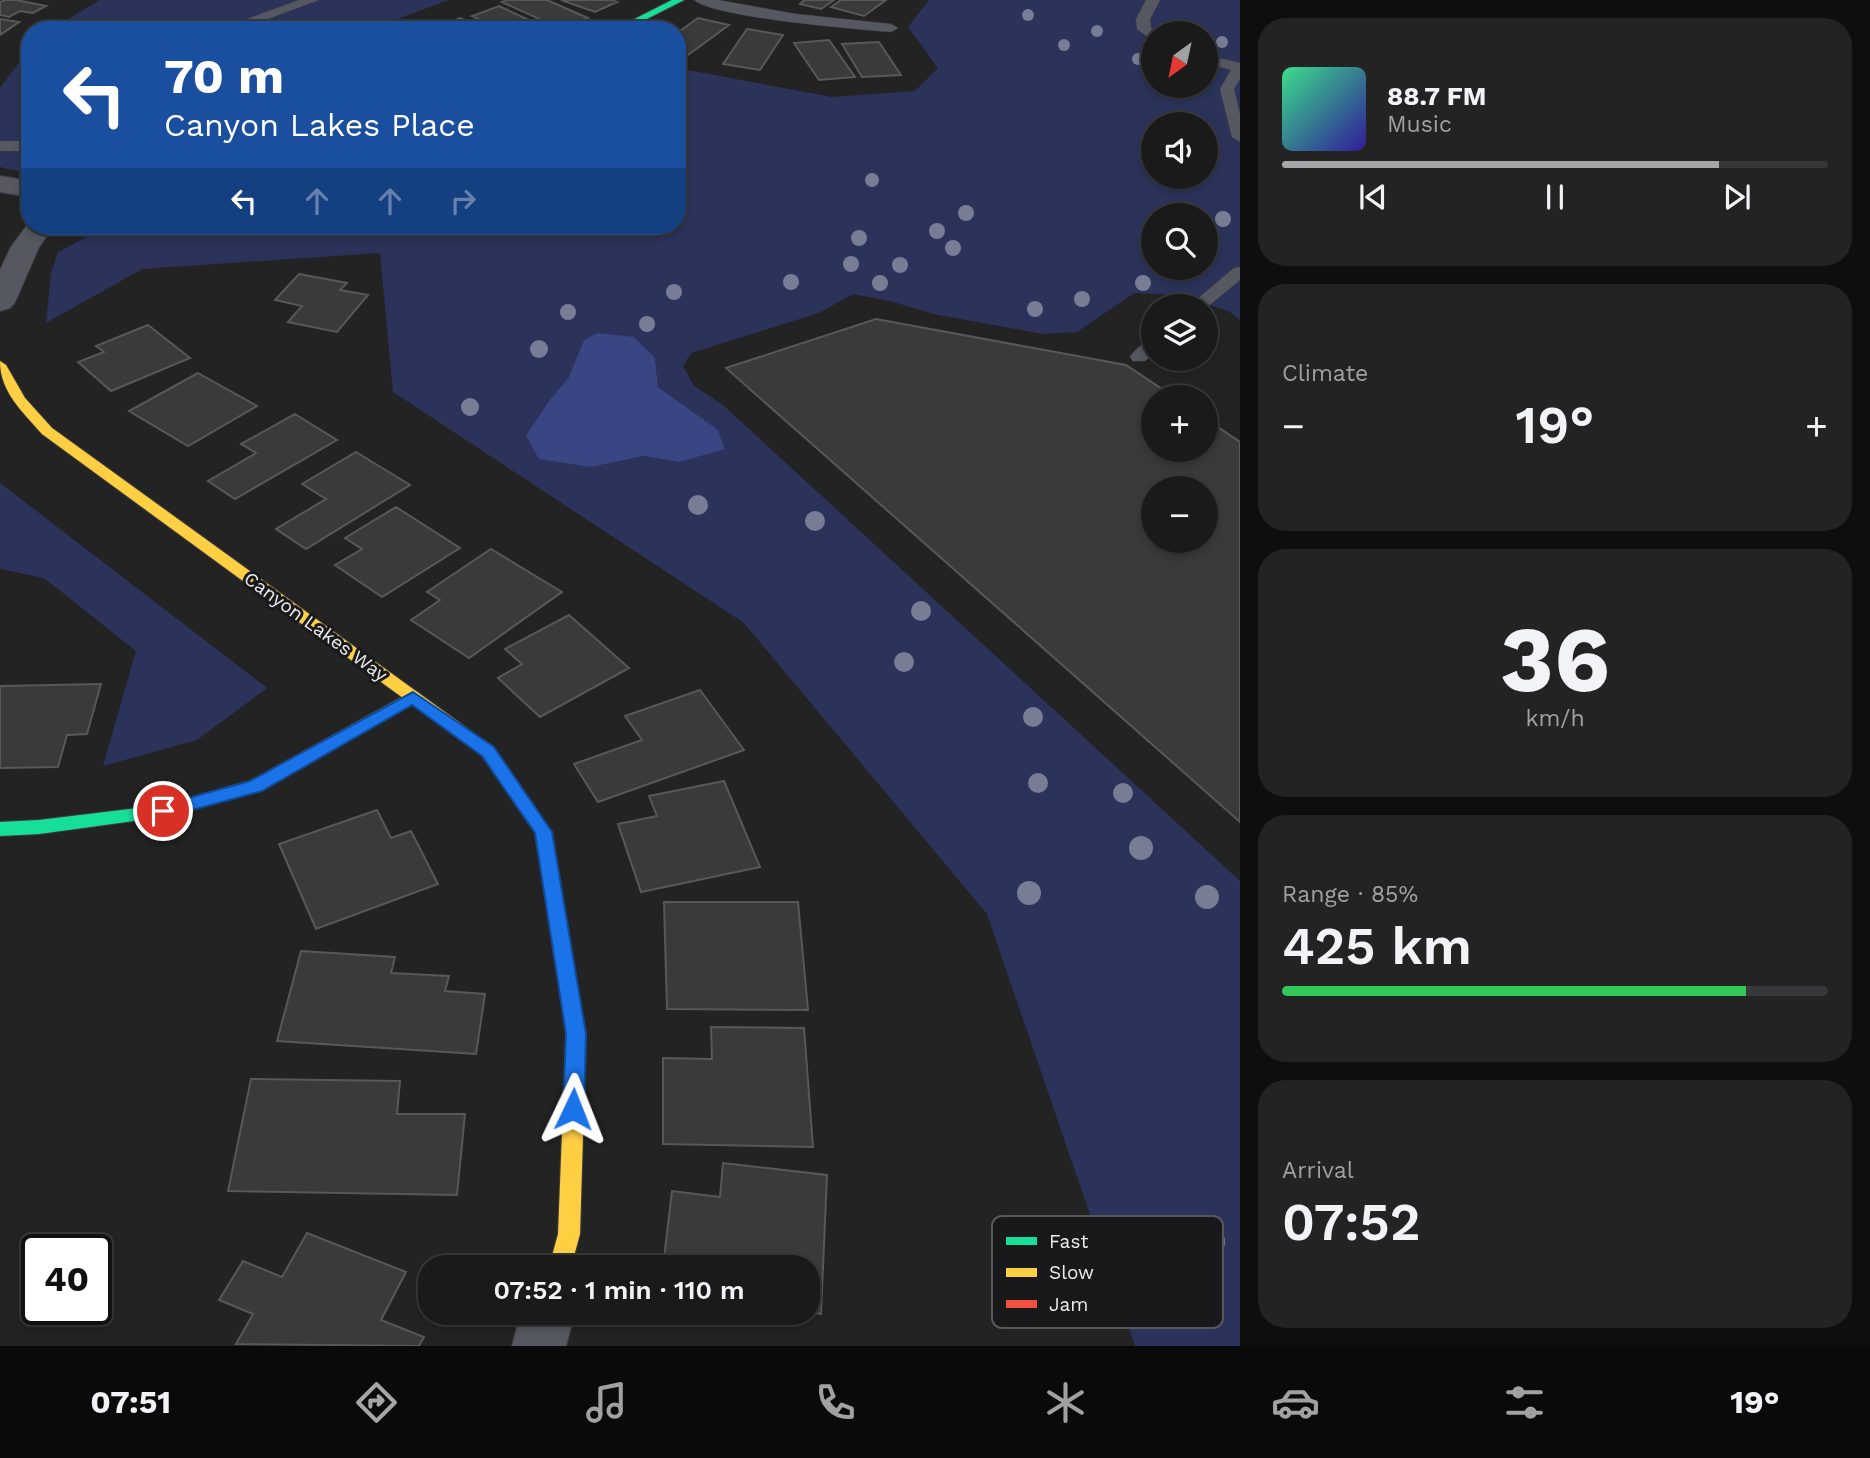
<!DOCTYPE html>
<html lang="en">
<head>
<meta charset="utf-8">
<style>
  body { margin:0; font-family:"Work Sans",sans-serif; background:#232324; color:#f1f3f6; height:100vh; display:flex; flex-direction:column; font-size:26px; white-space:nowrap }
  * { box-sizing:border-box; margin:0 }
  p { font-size:23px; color:#9fa1a3 }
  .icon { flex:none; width:38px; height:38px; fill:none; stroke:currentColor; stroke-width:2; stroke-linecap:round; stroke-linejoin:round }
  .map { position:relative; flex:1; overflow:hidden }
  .side { display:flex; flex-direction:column; gap:18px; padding:18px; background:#0e0e0f; width:630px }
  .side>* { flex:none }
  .banner { position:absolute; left:21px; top:21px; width:665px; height:214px; border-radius:28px; box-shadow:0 4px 10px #0003,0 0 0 2px #38383a; background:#1a4fa0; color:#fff; overflow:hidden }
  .needle { width:46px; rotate:213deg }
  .controls { position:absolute; left:1141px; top:21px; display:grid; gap:14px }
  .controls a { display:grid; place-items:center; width:77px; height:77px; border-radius:50%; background:#1a1a1b; box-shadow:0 4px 10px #0003,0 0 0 2px #38383a; font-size:35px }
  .speed { position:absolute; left:21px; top:1234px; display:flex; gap:14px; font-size:35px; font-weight:700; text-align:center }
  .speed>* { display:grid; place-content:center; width:91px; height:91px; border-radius:50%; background:#1a1a1b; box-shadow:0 4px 10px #0003,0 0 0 2px #38383a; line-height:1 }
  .speed .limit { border:4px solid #111; border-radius:10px; background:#fff; color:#111 }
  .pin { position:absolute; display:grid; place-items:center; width:60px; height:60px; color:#fff; margin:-30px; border:4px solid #fff; border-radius:50%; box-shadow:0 2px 7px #0007 }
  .me { position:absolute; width:77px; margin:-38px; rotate:2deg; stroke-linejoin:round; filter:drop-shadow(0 0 5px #0008) }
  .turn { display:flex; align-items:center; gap:24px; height:147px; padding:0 28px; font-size:32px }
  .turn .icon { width:91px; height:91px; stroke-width:2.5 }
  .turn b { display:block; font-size:49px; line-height:60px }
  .lanes { display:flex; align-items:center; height:66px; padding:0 28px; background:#0003; justify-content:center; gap:35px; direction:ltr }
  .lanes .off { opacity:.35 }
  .big { font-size:52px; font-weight:600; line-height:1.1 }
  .side .card { flex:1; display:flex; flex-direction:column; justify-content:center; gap:10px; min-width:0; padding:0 24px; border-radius:28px; background:#232324 }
  .side .dial { align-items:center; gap:0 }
  .dial b { font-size:91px; line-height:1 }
  .song { display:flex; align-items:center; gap:21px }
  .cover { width:84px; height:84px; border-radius:10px; background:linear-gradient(135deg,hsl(150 70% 55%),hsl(250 70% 35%)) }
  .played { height:7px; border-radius:4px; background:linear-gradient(90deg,#a5a6a7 80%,#38383a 80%) }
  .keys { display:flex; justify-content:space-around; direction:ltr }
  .heat { display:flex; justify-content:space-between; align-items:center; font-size:38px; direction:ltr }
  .charge { height:10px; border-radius:5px; background:linear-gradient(90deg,#34c759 85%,#38383a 0) }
  .trip { position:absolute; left:418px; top:1255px; width:402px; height:70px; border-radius:28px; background:#1a1a1b; box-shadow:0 4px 10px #0003,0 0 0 2px #38383a; font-weight:600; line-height:70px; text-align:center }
  .tab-bar { display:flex; height:112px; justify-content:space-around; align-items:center; background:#0a0a0b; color:#9fa1a3 }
  .tab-bar .icon { width:49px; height:49px }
  .tab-bar .selected { color:#a5a6a7 }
  .tab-bar b { font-size:32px; color:#f1f3f6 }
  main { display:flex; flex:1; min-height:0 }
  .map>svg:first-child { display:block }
  .green { fill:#2b335a; fill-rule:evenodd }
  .forest { fill:#3a4584 }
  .building { fill:#3a3a3b; stroke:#585859; stroke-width:2; fill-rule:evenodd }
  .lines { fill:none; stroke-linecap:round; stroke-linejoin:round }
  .lane-casing { stroke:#3f3f40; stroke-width:1 }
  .street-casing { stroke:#3f3f40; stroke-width:2 }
  .fast-casing { stroke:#3f3f40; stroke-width:2 }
  .slow-casing { stroke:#3f3f40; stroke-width:2 }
  .jam-casing { stroke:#3f3f40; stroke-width:2 }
  .lane { fill:#565861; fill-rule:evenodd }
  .street { fill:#565861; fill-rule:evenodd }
  .fast { fill:#16e098; fill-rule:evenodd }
  .slow { fill:#ffcf43; fill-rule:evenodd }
  .jam { fill:#f24e42; fill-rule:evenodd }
  .tree { fill:#777d95 }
  .route { fill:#1a73e8; stroke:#114b97; stroke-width:2 }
  .labels { text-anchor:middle; stroke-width:6; stroke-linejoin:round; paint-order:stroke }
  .street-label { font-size:19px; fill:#ebeced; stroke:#19191b }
  .key { fill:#19191b; stroke:#58585a; stroke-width:2 }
  .key-label { font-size:19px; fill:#ebeced }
</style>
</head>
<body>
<main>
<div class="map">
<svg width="1240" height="1346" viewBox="0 0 1240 1346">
  <rect width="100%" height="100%" fill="#232324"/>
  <path class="green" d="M100 0H449L367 30H50Z
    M929 0H1240V320L1230 312 1181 295 1134 293 1077 332 1043 334 934 314 890 301 853 294 819 313 691 353 683 366 694 386 723 405 1240 881V1346H1135L987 914 744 623 393 392 380 253 142 269 46 323 51 273 58 252 107 226H677V68L832 97 915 91 938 68 908 27ZM1153 33H1206V86H1153ZM1153 124H1206V177H1153ZM1153 215H1206V268H1153ZM655 358 658 387 684 406 679 462 644 456 591 467 526 435 549 401 569 377Z
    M30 48V174L0 167V88Z
    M0 483 267 688 197 740 103 766 136 651 44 578 0 569Z"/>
  <path class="forest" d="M598 333 634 337 655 358 658 387 718 430 725 449 679 462 644 456 591 467 539 459 526 435 549 401 569 377 584 340Z"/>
  <path class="building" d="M6 0H16L46 6 33 13 20 11 9 17 0 15V2Z
    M507 0H547L588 18 561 29 502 2Z
    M561 0H612L617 2 595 12Z
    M804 0H834L821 9 800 4Z
    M841 0H886L864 16 831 7Z
    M499 6 550 30H501L472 16Z
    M460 18 490 30 434 29Z
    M698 18 729 25 684 58 677 56V33Z
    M0 19 19 22 0 35Z
    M747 29 783 35 760 70 723 64Z
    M829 40 855 77 819 80 794 43Z
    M879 42 901 75 862 77 842 44Z
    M299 274 347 283 340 290 368 295 337 332 288 322 302 306 275 300Z
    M876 319 1126 365 1174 397H1153V450H1206V419L1240 442V822L726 368ZM1153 488H1206V541H1153Z
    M148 325 190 358 111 391 78 362 104 352 96 346Z
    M198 373 257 406 188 446 129 411Z
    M295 414 337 440 235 499 208 481 256 453 241 444Z
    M356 452 410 485 306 549 276 529 326 499 302 484Z
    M396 507 460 548 382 597 335 565 362 549 345 538Z
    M491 549 562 592 469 658 411 620 440 600 427 592Z
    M569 615 629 668 540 717 498 678 522 664 505 649Z
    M101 684 87 734 67 735 58 767 0 768V686Z
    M700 690 744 750 598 802 574 764 642 740 625 716Z
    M724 781 760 867 641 892 618 824 657 816 649 796Z
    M377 810 391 838 411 831 438 884 316 929 279 844Z
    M664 902H798L808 1010 667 1009Z
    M301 951 395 957 391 973 449 976 445 991 485 994 476 1054 277 1041Z
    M711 1027 804 1028 813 1147 663 1144V1058L712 1059Z
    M251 1079 400 1081 397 1114H465L457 1195 228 1191Z
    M723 1163 827 1175 821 1314 808 1312V1267H663L672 1191 720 1197Z
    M307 1233 406 1272 381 1320 424 1337 419 1346 236 1344 253 1314 219 1300 243 1261 282 1277Z"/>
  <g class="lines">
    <defs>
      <path id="lane" d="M299 0H319L238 30H217Z
        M694 0H718L796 14 891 24 898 28 891 32C857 29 716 18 694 0Z
        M1146 0H1160L1150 19 1151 28 1157 33H1153V41L1137 29 1136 19Z
        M1206 55 1240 63V79L1234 89 1240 115V142L1232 137 1220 89 1231 70 1206 63Z
        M0 141H30V151H0Z
        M1240 267V280L1206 308V306H1189L1234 268Z
        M1153 340V354L1145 361H1133L1130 357C1135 349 1144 342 1153 340Z"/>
      <path id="street" d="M0 176 30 181V197L0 192Z
        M30 221V226H54L39 247 15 302 10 308 0 311V270L11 247Z
        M521 1312H575L566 1346H512Z"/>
      <path id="fast" d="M672 0H684L625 30H613Z
        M413 691 419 693 421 697 419 701 261 790 163 817 39 834 0 836V822L39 820 163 805 250 781Z"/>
      <path id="slow" d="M0 361 6 365 25 398 52 428 467 728 469 732 467 736H455L42 434C23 412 0 392 0 361Z
        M567 971 574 973 576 979 586 1034 580 1234 571 1267H549L558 1234 566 1034 558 979 560 973Z"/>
      <path id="jam" d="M461 726 494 748 552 832 576 979 574 985 567 987 560 985 558 979 535 833 482 756 455 736 453 732 455 728Z"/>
    </defs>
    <use href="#lane" class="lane-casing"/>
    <use href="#street" class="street-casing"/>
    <use href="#fast" class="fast-casing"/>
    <use href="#slow" class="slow-casing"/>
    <use href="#jam" class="jam-casing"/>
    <use href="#lane" class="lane"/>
    <use href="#street" class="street"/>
    <use href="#fast" class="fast"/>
    <use href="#slow" class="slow"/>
    <use href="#jam" class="jam"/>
  </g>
  <g class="tree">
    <circle cx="1028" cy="15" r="6"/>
    <circle cx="1097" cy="31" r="6"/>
    <circle cx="1222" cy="42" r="6"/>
    <circle cx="1064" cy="45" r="6"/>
    <circle cx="1138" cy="59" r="6"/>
    <circle cx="872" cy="180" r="7"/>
    <circle cx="966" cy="213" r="8"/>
    <circle cx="1223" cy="219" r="8"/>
    <circle cx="937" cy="231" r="8"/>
    <circle cx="859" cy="238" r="8"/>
    <circle cx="953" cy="248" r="8"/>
    <circle cx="851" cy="264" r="8"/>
    <circle cx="900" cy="265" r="8"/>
    <circle cx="791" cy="282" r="8"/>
    <circle cx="880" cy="283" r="8"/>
    <circle cx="1143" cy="283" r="8"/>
    <circle cx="674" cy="292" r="8"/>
    <circle cx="1082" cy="299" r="8"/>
    <circle cx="1035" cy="309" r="8"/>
    <circle cx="568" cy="312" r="8"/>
    <circle cx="647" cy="324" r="8"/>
    <circle cx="539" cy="349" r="9"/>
    <circle cx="470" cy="407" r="9"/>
    <circle cx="698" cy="505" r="10"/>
    <circle cx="815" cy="521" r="10"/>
    <circle cx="921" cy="611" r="10"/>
    <circle cx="904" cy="662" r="10"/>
    <circle cx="1033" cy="717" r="10"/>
    <circle cx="1038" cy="783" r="10"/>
    <circle cx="1123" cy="793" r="10"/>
    <circle cx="1141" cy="848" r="12"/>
    <circle cx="1029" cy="893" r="12"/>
    <circle cx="1207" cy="897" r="12"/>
    <circle cx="1211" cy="1242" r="14"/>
  </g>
  <path class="route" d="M413 692 494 747 552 832 586 1034 584 1109 581 1115 573 1118 566 1115 563 1109 566 1034 535 833 482 756 412 705 262 791 163 818 157 816 154 811 157 807 163 805 250 781Z"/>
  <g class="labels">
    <g class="street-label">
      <text transform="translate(316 626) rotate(36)" y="7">Canyon Lakes Way</text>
    </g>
  </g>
  <rect x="992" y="1216" width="231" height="112" rx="10" class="key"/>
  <rect x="1006" y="1237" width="31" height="8" fill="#16e098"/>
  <rect x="1006" y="1268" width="31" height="9" fill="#ffcf43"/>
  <rect x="1006" y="1300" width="31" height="8" fill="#f24e42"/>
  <g class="key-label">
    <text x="1049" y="1248">Fast</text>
    <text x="1049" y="1279">Slow</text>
    <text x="1049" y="1311">Jam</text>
  </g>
</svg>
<div class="controls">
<a><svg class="needle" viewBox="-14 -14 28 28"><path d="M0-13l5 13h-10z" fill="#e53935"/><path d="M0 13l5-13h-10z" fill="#9fa1a3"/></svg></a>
<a><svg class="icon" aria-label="sound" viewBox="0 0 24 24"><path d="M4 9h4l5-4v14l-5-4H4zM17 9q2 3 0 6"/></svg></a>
<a><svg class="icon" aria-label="search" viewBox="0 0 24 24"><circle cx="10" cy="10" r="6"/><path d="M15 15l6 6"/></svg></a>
<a><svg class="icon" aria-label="layers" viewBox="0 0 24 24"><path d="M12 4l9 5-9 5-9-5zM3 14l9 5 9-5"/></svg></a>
<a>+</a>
<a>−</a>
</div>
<div class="speed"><div class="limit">40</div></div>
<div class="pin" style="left:163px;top:811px;background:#d93025"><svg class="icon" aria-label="arrive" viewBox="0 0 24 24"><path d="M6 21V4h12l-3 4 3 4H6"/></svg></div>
<svg class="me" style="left:573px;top:1109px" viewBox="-20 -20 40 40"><path d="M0-17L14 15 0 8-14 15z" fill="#1a73e8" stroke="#fff" stroke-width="4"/></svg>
<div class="trip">07:52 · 1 min · 110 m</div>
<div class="banner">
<div class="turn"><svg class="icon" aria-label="left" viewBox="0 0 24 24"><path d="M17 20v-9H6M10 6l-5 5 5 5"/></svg><div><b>70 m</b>Canyon Lakes Place</div></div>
<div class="lanes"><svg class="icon" aria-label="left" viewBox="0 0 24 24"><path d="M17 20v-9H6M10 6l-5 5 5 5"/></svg><svg class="icon off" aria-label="ahead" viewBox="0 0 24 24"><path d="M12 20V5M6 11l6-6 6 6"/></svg><svg class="icon off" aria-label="ahead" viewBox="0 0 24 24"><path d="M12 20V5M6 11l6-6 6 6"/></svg><svg class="icon off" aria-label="right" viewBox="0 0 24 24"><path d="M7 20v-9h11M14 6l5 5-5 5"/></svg></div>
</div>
</div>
<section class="side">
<div class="card">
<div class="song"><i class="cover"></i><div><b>88.7 FM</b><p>Music</p></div></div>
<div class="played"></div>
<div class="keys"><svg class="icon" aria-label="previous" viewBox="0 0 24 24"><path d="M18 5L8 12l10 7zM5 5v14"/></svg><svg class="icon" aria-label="pause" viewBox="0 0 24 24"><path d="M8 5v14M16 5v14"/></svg><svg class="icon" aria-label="next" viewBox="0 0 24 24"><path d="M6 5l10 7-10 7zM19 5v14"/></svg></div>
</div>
<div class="card"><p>Climate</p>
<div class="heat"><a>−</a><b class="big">19°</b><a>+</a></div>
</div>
<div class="card dial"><b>36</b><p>km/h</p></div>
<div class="card"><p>Range · 85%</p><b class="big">425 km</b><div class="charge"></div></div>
<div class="card"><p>Arrival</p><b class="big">07:52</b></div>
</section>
</main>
<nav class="tab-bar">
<b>07:51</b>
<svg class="icon selected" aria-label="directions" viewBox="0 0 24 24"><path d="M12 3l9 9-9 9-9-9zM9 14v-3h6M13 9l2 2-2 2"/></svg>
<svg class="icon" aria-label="music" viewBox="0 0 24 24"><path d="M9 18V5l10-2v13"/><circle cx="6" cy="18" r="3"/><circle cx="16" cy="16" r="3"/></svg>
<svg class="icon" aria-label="phone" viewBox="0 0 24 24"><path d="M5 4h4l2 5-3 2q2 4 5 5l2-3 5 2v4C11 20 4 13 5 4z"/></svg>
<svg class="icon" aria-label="climate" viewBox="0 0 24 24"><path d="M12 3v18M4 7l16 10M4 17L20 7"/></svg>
<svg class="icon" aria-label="car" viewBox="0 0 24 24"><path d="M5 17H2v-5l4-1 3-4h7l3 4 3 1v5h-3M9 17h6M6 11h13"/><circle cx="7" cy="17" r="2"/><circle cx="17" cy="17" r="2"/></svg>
<svg class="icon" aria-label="filters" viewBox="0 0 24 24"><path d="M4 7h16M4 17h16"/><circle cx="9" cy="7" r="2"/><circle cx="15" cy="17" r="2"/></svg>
<b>19°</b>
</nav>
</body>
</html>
